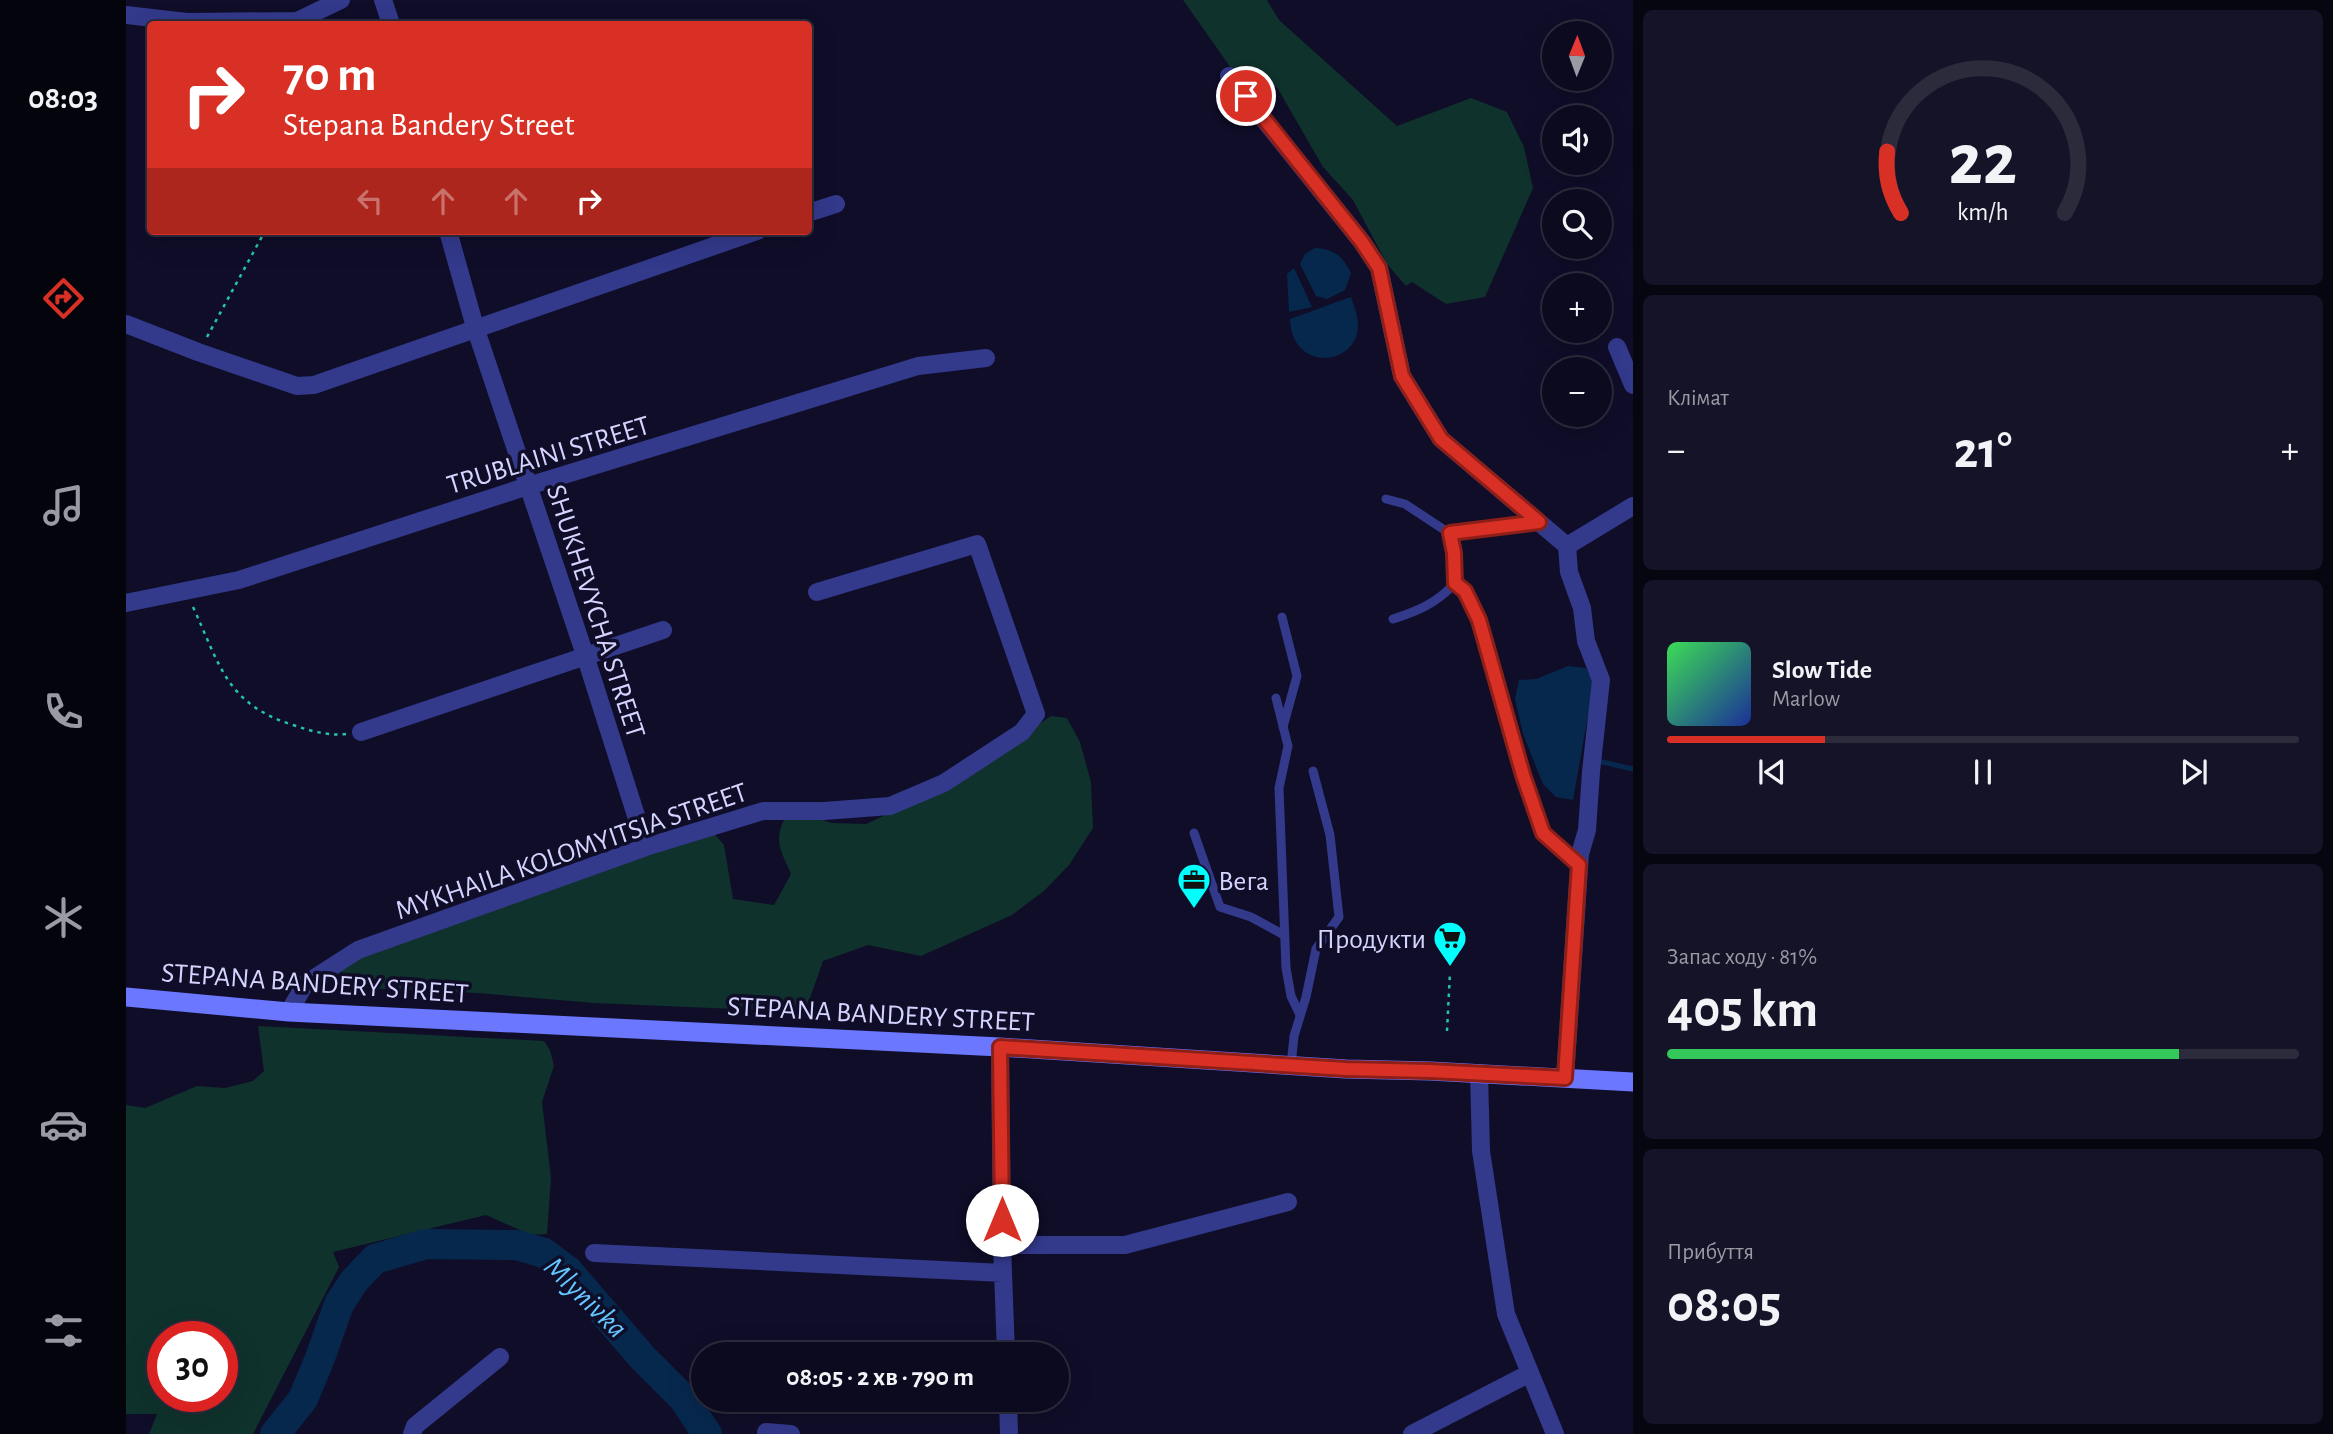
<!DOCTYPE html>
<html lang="uk">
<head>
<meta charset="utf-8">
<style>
  body { margin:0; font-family:"Alegreya Sans",sans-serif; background:#141327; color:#f1f3f6; height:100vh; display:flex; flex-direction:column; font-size:26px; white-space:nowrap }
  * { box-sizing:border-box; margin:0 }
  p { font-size:23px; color:#9a9aa4 }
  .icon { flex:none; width:38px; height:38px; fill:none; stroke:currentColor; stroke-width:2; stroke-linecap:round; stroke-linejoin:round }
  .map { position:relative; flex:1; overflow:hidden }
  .side { display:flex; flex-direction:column; gap:10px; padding:10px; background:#060610; width:700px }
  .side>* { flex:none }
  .top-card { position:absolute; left:21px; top:21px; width:665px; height:214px; border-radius:7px; box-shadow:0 7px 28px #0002,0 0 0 2px #2b2b3c; background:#d93025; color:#fff; overflow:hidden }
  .needle { width:46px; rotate:1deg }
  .controls { position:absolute; left:1416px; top:21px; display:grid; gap:14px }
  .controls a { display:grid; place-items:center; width:70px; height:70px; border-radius:50%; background:#0b0a1e; box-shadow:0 7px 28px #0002,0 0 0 2px #2b2b3c; font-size:35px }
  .speed { position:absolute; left:21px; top:1321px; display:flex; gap:14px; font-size:35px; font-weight:700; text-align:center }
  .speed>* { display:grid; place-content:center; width:91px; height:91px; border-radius:50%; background:#0b0a1e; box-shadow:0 7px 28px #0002,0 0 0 2px #2b2b3c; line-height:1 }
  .speed .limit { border:10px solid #d22; background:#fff; color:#111 }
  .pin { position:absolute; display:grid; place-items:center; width:60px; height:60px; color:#fff; margin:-30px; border:4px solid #fff; border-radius:50%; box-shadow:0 2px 7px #0007 }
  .me { position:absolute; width:77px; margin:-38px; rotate:0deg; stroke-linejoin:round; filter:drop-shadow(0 0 5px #0008) }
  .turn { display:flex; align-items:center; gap:24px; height:147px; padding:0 21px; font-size:32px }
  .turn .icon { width:91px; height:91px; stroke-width:2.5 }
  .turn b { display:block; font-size:49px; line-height:60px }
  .lanes { display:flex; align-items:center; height:66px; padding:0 21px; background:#0003; justify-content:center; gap:35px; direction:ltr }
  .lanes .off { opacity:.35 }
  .big { font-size:52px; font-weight:700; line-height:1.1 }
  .side .tile { flex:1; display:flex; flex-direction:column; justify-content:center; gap:10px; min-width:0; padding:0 24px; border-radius:10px; background:#141327 }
  .side .dial { align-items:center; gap:0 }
  .dial svg { height:182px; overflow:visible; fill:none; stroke:#2b2b3c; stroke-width:7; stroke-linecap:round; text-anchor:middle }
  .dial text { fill:#f1f3f6; stroke:none }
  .song { display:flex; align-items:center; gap:21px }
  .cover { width:84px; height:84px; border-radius:10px; background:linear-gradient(135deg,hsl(130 70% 55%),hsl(230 70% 35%)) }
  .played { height:7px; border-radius:4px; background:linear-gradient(90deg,#d93025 25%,#2b2b3c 25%) }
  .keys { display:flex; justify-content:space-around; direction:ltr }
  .heat { display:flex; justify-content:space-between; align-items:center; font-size:38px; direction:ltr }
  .charge { height:10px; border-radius:5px; background:linear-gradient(90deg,#34c759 81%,#2b2b3c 0) }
  .trip { position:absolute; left:565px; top:1342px; width:378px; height:70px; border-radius:35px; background:#0b0a1e; box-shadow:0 7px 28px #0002,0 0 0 2px #2b2b3c; font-weight:700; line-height:70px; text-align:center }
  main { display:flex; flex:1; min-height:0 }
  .tabs { display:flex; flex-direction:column; width:126px; justify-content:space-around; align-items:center; background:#04040c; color:#9a9aa4 }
  .tabs .icon { width:49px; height:49px }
  .tabs .current { color:#d93025 }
  .tabs b { font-size:32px; color:#f1f3f6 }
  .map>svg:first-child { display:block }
  .green { fill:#0f322d; fill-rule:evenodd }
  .water { fill:#07284d }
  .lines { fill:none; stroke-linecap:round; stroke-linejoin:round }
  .stream { stroke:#07284d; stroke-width:5 }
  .river { stroke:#07284d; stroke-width:30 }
  .path { stroke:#23c4a9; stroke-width:2.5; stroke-dasharray:3.5 5; stroke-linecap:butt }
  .service { stroke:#33398b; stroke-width:9 }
  .minor { stroke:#33398b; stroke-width:18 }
  .secondary { stroke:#6b77ff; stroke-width:19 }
  .route-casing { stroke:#8d1f18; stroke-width:18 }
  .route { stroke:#d93025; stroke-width:12 }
  .labels { text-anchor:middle; stroke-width:7; stroke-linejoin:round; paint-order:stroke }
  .street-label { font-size:28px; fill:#d4d4ff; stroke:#0f0d28 }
  .poi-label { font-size:28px; fill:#d4d4ff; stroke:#0f0d28; text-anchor:start }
  .water-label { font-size:30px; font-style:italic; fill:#62c7ff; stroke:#0f0d28 }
</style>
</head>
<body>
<main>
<nav class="tabs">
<b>08:03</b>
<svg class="icon current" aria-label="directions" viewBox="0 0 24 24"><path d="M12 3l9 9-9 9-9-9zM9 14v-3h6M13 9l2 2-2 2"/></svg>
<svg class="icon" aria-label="music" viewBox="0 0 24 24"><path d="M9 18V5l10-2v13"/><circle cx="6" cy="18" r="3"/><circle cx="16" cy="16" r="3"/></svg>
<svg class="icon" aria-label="phone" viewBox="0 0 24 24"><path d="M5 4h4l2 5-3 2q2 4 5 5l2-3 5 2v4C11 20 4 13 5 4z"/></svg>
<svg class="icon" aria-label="climate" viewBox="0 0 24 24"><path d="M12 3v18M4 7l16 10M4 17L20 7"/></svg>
<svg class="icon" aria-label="car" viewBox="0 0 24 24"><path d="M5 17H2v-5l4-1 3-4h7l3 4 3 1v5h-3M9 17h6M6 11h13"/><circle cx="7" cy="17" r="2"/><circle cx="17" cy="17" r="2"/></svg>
<svg class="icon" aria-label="filters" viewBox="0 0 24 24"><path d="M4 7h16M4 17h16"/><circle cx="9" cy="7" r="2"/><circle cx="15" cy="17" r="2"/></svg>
</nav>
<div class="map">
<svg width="1507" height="1434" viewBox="0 0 1507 1434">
  <rect width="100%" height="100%" fill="#0f0d28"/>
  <path class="green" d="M1057 0H1141L1153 20 1271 126 1345 98 1381 112 1398 147 1407 188 1359 297 1320 304 1286 282 1280 286 1261 264 1227 200 1197 167 1152 89 1129 72 1105 68Z
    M925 716 941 718 954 742 965 782 967 828 943 865 918 891 886 915 795 956 742 945 697 961 679 1012 468 1003 351 993 214 987 211 965 586 831 598 845 607 899 648 905 665 874C653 847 646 837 664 810L706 823 740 824 813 790Z
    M132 1026 418 1041 424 1050 428 1066 416 1102 425 1178 421 1234 405 1235 360 1215 207 1252 213 1267 127 1434H23L31 1414H0V1105L19 1108 71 1086 99 1088 127 1081 138 1071ZM37 1337H96V1396H37Z"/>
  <path class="water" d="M1189 248C1208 249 1217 256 1225 273L1219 290 1201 299 1190 296 1174 264 1179 254Z
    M1168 268 1186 307 1163 312 1161 274Z
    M1225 297C1228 306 1232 316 1232 324 1233 366 1166 374 1164 319Z
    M1442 666 1460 668 1468 682 1447 800 1430 797 1417 784 1397 734 1389 699 1393 680 1410 679Z"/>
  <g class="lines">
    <path class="stream" d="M1472 761 1507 769"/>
    <path class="river" d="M149 1434 177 1399 194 1358 213 1304 228 1281 249 1259 300 1244 391 1245 418 1253 442 1271 516 1357 558 1399 581 1434"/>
    <path class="path" d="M81 337 139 231
      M67 607C94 665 100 704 167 725 185 731 201 736 220 734
      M1321 1031 1324 972"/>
    <path class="service" d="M1260 499 1279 504 1323 533 1328 553 1329 583 1339 591 1353 619 1397 775 1417 833 1451 864
      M1323 533 1412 522
      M1156 617 1171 676 1157 727
      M1267 619C1292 611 1311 603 1329 583
      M1150 698 1162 746 1153 788 1160 968 1165 996 1174 1015
      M1068 833 1094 907 1125 917 1158 935
      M1165 1066 1168 1036 1180 997 1190 949 1213 917 1204 835 1187 771"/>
    <path class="minor" d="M257 0 265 24
      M0 15 61 22 171 21 215 0
      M1103 76 1236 242 1253 268 1276 376 1315 439 1441 546 1443 572 1456 608 1460 641 1475 680 1465 772 1461 830 1454 854 1439 1078
      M682 213 710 204
      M322 231 349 327 459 655 520 847
      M0 324 72 352 171 386 188 385 631 231
      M1491 347 1507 385
      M1441 546 1507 506
      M0 603 113 580 402 486 792 366 860 358
      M235 732 537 630
      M163 1012 179 984 232 950 520 847 637 811H698L764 806 818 783 896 732 910 714 851 544 691 592
      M874 1047 876 1245 880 1354
      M1353 1073 1355 1151 1380 1314 1429 1434
      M876 1245H999L1162 1202
      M468 1253 877 1273
      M882 1400 883 1434
      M640 1432 665 1434
      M286 1434 289 1426 374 1357
      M1286 1434 1402 1374"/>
    <path class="secondary" d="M0 997 163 1012 874 1047 1220 1069 1304 1071 1507 1082"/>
  </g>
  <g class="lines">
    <defs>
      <path id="route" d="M876 1220 874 1047 1220 1069 1304 1071 1439 1078 1453 865 1417 833 1397 775 1353 620 1339 591 1329 583 1328 553 1324 533 1413 522 1315 439 1276 376 1253 268 1236 242 1120 96"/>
    </defs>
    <use href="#route" class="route-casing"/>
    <use href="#route" class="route"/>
  </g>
  <defs>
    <symbol id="office-pin" viewBox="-11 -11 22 30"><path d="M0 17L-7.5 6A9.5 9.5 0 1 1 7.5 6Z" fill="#00fffd" stroke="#0f0d28"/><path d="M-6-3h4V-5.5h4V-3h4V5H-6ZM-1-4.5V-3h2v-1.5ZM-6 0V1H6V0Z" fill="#111"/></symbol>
    <symbol id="supermarket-pin" viewBox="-11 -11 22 30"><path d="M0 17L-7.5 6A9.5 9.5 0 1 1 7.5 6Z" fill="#00fffd" stroke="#0f0d28"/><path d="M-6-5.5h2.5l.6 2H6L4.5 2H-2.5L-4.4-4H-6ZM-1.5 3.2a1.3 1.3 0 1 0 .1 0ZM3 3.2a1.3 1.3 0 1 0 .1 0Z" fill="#111"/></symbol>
  </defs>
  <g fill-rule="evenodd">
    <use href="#office-pin" x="1049" y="861" width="38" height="52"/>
    <use href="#supermarket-pin" x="1305" y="919" width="38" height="52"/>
  </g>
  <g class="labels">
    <g class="street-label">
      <text transform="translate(422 454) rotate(-17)" y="10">TRUBLAINI STREET</text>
      <text transform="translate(471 611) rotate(72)" y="10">SHUKHEVYCHA STREET</text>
      <text transform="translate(445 850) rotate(-19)" y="10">MYKHAILA KOLOMYITSIA STREET</text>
      <text transform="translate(189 982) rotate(4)" y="10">STEPANA BANDERY STREET</text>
      <text transform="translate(755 1013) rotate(3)" y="10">STEPANA BANDERY STREET</text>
    </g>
    <g class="poi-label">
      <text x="1092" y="890">Вега</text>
      <text x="1300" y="948" text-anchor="end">Продукти</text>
    </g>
    <g class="water-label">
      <text transform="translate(460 1297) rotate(44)" y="10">Mlynivka</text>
    </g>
  </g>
</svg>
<div class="controls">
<a><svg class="needle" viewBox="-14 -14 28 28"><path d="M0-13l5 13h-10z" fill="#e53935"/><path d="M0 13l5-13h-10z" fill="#9a9aa4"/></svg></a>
<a><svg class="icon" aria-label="sound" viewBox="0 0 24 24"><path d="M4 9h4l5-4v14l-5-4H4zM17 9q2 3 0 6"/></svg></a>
<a><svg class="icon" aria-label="search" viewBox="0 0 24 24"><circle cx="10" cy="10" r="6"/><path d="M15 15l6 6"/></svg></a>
<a>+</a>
<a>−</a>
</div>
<div class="speed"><div class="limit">30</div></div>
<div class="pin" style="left:1120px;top:96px;background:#d93025"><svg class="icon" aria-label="arrive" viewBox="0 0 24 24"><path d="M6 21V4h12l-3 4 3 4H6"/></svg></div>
<svg class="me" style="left:876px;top:1220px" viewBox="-20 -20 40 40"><circle r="19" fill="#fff"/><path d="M0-13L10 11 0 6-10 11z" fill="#d93025"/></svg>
<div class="trip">08:05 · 2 хв · 790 m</div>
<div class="top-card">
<div class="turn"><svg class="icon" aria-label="right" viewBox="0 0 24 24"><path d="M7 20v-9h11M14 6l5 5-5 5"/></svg><div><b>70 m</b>Stepana Bandery Street</div></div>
<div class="lanes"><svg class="icon off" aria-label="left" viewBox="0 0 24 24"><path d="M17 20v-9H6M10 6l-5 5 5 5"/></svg><svg class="icon off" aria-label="ahead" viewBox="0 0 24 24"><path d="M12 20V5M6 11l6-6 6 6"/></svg><svg class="icon off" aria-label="ahead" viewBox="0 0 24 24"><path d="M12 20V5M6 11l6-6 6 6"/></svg><svg class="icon" aria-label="right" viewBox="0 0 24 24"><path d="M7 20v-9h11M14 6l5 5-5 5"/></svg></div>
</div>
</div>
<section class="side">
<div class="tile dial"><svg viewBox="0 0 100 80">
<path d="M14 69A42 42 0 1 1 86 69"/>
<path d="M14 69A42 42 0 0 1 8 42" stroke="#d93025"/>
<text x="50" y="56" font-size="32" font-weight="700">22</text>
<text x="50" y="72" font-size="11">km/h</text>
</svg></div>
<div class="tile"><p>Клімат</p>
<div class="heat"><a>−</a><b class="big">21°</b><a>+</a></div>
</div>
<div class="tile">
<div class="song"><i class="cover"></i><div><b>Slow Tide</b><p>Marlow</p></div></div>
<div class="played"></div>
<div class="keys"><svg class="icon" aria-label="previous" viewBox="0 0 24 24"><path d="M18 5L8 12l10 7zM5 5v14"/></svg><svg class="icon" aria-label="pause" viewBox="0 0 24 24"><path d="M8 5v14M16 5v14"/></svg><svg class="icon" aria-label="next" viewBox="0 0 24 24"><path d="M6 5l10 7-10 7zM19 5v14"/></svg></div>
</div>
<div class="tile"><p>Запас ходу · 81%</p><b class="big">405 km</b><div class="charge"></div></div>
<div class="tile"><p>Прибуття</p><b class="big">08:05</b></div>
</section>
</main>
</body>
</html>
